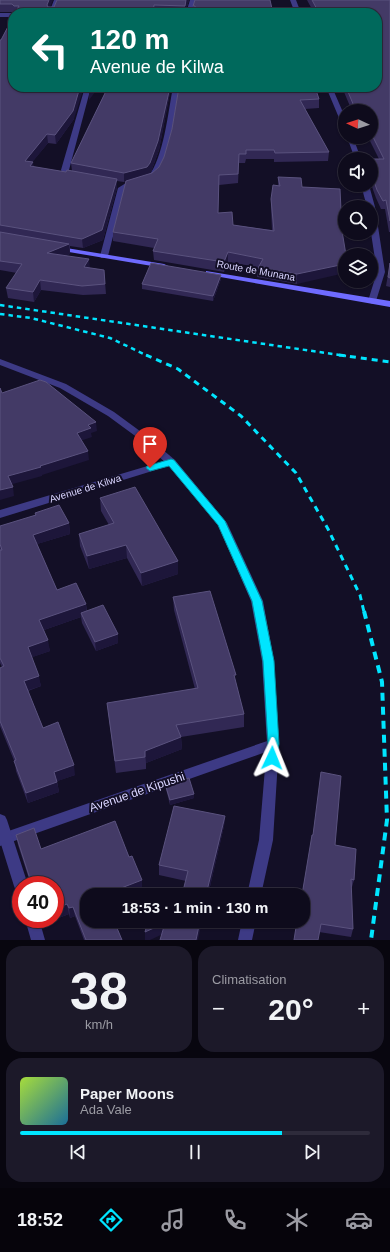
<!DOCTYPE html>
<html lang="fr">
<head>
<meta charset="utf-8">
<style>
  body { margin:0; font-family:Helvetica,sans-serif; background:#1c1929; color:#f1f3f6; height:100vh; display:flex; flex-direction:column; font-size:15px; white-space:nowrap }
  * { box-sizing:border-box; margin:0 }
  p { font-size:13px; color:#9b9ba3 }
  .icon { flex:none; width:22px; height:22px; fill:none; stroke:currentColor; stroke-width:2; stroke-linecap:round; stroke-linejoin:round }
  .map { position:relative; height:940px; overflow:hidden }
  .details { display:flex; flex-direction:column; gap:6px; padding:6px; background:#08060f; flex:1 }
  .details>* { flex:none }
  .hud { position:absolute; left:8px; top:8px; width:374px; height:84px; border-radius:16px; box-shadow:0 1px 3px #0004,0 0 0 1px #2e2b3b; background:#00695c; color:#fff; overflow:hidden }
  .needle { width:26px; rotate:274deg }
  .tools { position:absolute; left:338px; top:104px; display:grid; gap:8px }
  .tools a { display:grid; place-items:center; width:40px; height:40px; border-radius:50%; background:#0e0b1c; box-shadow:0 1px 3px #0004,0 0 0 1px #2e2b3b; font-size:20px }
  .speed { position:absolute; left:12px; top:876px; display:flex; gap:8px; font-size:20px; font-weight:700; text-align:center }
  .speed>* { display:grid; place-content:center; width:52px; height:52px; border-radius:50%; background:#0e0b1c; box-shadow:0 1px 3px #0004,0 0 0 1px #2e2b3b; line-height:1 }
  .speed .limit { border:6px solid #d22; background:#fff; color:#111 }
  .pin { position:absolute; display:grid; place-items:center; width:34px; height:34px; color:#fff; margin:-41px -17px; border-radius:50% 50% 50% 0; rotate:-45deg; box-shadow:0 0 4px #0007 }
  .pin .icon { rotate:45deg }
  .me { position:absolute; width:44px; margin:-22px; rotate:2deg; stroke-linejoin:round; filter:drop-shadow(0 0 3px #0008) }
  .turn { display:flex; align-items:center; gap:14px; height:84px; padding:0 16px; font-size:18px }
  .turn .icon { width:52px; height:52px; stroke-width:2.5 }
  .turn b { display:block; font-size:28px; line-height:34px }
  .big { font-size:30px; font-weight:600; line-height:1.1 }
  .details .widget { flex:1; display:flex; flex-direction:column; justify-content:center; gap:6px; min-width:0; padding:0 14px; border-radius:16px; background:#1c1929 }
  .details .dial { align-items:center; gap:0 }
  .dial b { font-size:52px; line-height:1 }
  .song { display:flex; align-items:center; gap:12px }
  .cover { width:48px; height:48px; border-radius:6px; background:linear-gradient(135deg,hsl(80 70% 55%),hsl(200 70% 35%)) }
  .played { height:4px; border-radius:2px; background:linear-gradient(90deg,#00e5ff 75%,#2e2b3b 75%) }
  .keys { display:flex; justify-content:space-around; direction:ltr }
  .heat { display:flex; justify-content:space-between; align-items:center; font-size:22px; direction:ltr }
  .details .tiles { flex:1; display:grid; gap:6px; grid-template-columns:1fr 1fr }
  .widget:last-child { grid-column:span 2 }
  .trip { position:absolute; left:80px; top:888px; width:230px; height:40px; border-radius:16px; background:#0e0b1c; box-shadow:0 1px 3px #0004,0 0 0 1px #2e2b3b; font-weight:600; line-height:40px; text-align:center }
  .menu { display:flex; height:64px; justify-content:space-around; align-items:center; background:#06040b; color:#9b9ba3 }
  .menu .icon { width:28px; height:28px }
  .menu .active { color:#00e5ff }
  .menu b { font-size:18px; color:#f1f3f6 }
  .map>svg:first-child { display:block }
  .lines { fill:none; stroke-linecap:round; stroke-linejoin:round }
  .minor { fill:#3d3a85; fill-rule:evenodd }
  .tertiary { fill:#3d3a85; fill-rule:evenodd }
  .secondary { fill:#6f6bff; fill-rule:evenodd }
  .rail-far2 { stroke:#00e5ff; stroke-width:2.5; stroke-dasharray:4.5 4; stroke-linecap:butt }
  .rail-far1 { stroke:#00e5ff; stroke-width:3; stroke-dasharray:6 5; stroke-linecap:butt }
  .rail { stroke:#00e5ff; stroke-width:4; stroke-dasharray:8 6; stroke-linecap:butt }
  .wall { fill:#312854 }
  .shaded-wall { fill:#1d163a }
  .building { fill:#433a66; stroke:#5a527e }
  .route { fill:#00e5ff; stroke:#0095a6 }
  .labels { text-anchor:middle; stroke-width:4; stroke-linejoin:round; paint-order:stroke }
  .street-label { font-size:10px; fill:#d9d4ff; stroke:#130f26 }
  .near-street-label { font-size:12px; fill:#d9d4ff; stroke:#130f26 }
</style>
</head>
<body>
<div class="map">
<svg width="390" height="940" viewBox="0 0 390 940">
  <rect width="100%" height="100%" fill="#130f26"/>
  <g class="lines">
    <path class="minor" d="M54 0H60L55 13H49Z
      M190 0H196L192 13H186Z
      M290 0H296L301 13H295Z
      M0 13H13V17H0Z
      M85 87H91L69 170 70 172 79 174V178L64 176 61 170Z
      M173 87H179C176 106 168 172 152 181 144 186 133 184 125 189L108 256 107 258H101L100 256 118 188 126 183 148 177C164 157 168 112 173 87Z
      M326 87H332L345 117V127L342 125Z
      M347 137H353L361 159H355Z
      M361 185H369L375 207 385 272 376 301 372 304 368 301 377 272 371 233V207H367Z
      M171 459 175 460 176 462 175 464 0 518V510Z
      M273 739 277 740 279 744 277 748 0 846V834Z"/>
    <path class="tertiary" d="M0 359 66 384 114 412 144 434 175 460 227 523 263 601 274 661 279 744 273 840 261 895H247L259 840 267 744 262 661 251 601 218 525 167 464 138 438 108 416 60 388 0 365Z
      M0 814 5 816 7 820 28 885H21V893L16 891 14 886 0 841Z
      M25 919H39L45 940H31Z
      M242 921H256L252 940H238Z"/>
    <path class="secondary" d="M54 246 164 264 168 266 164 268 57 250H54Z
      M206 271 390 301V307L209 275H206Z"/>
    <path class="rail-far2" d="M0 305 346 356
      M0 314 31 318 110 338 148 356"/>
    <path class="rail-far1" d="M146 355 178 369 241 416 296 473 328 529 360 595 364 612
      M339 355 390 362"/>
    <path class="rail" d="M364 611 382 682 387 820 371 940"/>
  </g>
  <path class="wall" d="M0 0 50 7 189 0 185 13H14L13 12H0Z
    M307 0H390V232H389L385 209H381L376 198 371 184V159H379L368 137H371V111H352L344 92 345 87H377V13H314Z
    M193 6 273 13H193Z
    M0 40H1L74 119 56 144 48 143 32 162 34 167 66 172 72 171 71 163 108 87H171L159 150 151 172 148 174 152 173 159 167 164 157 172 129 179 87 319 99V108L305 109 329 152 328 161 274 162V159H246L245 163H239L238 183 219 185 218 213 233 225 272 230 271 208V199L278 186V177L302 187 340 189 297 284 257 277 258 267 228 262 224 272 154 260 153 251 154 248 113 241V232L126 182H124L117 181V188L103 240 83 248 70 246V254L65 256 90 268 104 270 106 294 83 295 41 290 34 302 8 298 6 288 17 273 0 270Z
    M390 263V287L386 286Z
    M221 275V279L213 301 142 289V284Z
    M100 498 178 561V574L142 586 127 558 89 569 80 546 79 534 109 525 101 511Z
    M35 513 69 523 70 534 37 544 57 590 86 604 87 611 118 643 96 651 82 623 81 617 44 630 50 651 32 657 41 686 28 691 43 728 75 775 57 781 59 792 28 803 16 771 15 763 0 726V668L2 667 0 663V526L35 516Z
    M173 597 235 681 244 714V727L181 737 182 749 146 763V769L116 773 107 703 195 689 174 610Z
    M165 784 194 794V798L170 805 166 789Z
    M225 816 224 826 208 895H182L186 881 159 875V865Z
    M16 835 41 849 142 890 87 895 122 940H84L75 916 70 918 69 914 43 924 42 919H55V885H31L18 845Z
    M335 845 354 880 352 887H351L353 929 351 937 319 932Z"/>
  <path class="shaded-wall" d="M49 0H53L48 12 47 5Z
    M186 0H189L185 13V6Z
    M80 87H84L74 119 56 144 55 135Z
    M92 87H99L89 100V92Z
    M170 87H171L159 150 151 172 147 176 124 182V173Z
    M47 134 48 143 26 170 25 161Z
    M33 162 34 171 30 166Z
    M117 179V188L103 240 83 248 82 239Z
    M69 244 70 254 48 263 47 253Z
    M228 252V262L224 272V262Z
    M89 259 90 268 84 267Z
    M345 264V273L297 284V274Z
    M221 275V279L213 301V296Z
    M40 280 41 290 34 302 33 292Z
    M96 422 97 431 91 433 92 437 77 442V433L88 425Z
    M88 451 89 460 42 475V476L9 485 8 476Z
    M13 487 14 496 0 500V490Z
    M69 523 70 534 34 545 33 535Z
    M126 545 127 558 89 569 87 556Z
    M178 561V574L142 586 141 573Z
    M86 604 87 615 81 613V617L41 631 39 620Z
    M118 634V643L96 651 95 642Z
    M48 640 50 651 30 658 28 647Z
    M39 676 41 686 26 691 24 681Z
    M181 737 182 749 146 763 145 751Z
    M74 765 75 775 55 782 54 772Z
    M57 782 59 792 28 803 26 793Z
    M194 794V798L170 805V800Z
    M225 816 224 826 208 895H206Z
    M142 880V890L129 895H103Z
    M67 904 69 914 43 924 42 919H55V909Z
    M73 907 75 916 70 918 69 908Z
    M200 921H202L198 940H196Z
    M165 923V933L150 940H145V932Z"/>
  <path class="building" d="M0 0H49L47 5 48 7H54L57 0H186L185 6 154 5 153 13H15L19 6H14L12 4H0Z
    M195 0H270L273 13H195V6H193Z
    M312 0H390V221L386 200 383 201 377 190 371 173V159H366H384L371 133V111H356L346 87H377V13H319Z
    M13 17V87H80L73 111 55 135 47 134 25 161 33 162 30 166 66 172 67 170 117 179 102 230 82 239 0 225V40H1Z
    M90 87H92L89 92Z
    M108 87H170L158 141 150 163 147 167 124 173 71 163Z
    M179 87H315L319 99 300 100 329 152 275 153 274 150H246V154H239L238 174 219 175 218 213 232 212 233 225 274 231 271 199 273 185 280 186 278 177 301 178 302 187 340 189 342 231 346 255H345V264L297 274 258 268 263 259 228 252 224 262 153 251 158 239 113 232 126 181 152 173 159 167 164 157 172 129Z
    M0 232 69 244 47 253 89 259 84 267 104 270 105 284 82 286 40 280 33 292 6 288 22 264 0 261Z
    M151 263 221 275 213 296 142 284Z
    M390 263V278L388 277Z
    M40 380 46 382 96 422 88 425 91 428 77 433 88 451 40 466 41 467 8 476 13 487 0 490V388L2 393Z
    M135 487 178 561 141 573 126 545 87 556 79 534 114 523 100 498Z
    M59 505 69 523 33 535 57 590 76 583 86 604 39 620 48 640 28 647 39 676 24 681 43 728 58 722 74 765 54 772 57 782 26 793 14 761 16 760 0 721V668L4 666 0 658V550H2L0 544V526L36 515 35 513Z
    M210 591 236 675H234L244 714 176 725 181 737 145 751V757L115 761 107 703 198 688 173 597Z
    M103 605 118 634 95 642 81 613Z
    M321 772 341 776 335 845 356 849 354 880 351 879 353 929 321 924 318 940H294L297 921H303V895H302L312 835H313Z
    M189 778 194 794 170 800 165 784Z
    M174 806 225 816 206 895H182L188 871 159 865Z
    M115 821 129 857 132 856 142 880 103 895H87V921H114L122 940H86L73 907 69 908 67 904 55 909V885H32L16 835 34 828 41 849Z
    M148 921H200L196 940H160L165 923 145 932Z"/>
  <path class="route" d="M171 459 174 460 225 521 262 601 274 661 279 744 276 761 272 763 268 761 266 758 268 744 263 661 252 601 218 525 169 466 150 471 146 468 147 466Z"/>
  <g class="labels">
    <g class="street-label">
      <text transform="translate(256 270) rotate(10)" y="4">Route de Munana</text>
      <text transform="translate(85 488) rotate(-17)" y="4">Avenue de Kilwa</text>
    </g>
    <g class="near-street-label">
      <text transform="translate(137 792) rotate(-19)" y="4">Avenue de Kipushi</text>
    </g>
  </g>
</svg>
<div class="tools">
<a><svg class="needle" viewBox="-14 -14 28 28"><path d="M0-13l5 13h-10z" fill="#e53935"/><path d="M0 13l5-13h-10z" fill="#9b9ba3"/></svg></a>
<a><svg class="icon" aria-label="sound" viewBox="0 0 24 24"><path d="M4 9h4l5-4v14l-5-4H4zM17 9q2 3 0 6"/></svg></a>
<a><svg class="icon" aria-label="search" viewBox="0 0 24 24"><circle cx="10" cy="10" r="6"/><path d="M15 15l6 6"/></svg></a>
<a><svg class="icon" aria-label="layers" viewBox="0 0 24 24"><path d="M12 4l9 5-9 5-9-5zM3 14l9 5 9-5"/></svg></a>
</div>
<div class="speed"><div class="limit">40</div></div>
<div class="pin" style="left:150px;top:468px;background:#d93025"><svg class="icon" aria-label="arrive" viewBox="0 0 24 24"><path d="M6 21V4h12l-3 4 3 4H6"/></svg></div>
<svg class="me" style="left:272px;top:758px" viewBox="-20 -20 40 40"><path d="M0-17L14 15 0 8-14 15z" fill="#00e5ff" stroke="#fff" stroke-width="4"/></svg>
<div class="trip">18:53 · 1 min · 130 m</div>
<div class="hud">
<div class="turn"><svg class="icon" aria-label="left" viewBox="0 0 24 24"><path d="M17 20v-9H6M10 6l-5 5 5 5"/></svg><div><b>120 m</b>Avenue de Kilwa</div></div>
</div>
</div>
<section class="details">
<div class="tiles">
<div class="widget dial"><b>38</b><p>km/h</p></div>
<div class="widget"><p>Climatisation</p>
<div class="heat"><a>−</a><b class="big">20°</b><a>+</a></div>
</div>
<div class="widget">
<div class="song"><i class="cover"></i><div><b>Paper Moons</b><p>Ada Vale</p></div></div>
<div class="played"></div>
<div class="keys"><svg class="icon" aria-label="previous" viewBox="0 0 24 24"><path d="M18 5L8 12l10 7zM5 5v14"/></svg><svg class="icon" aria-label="pause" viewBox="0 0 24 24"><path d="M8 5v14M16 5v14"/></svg><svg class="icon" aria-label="next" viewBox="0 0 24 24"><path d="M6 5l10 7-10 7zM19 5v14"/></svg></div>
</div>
</div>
</section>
<nav class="menu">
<b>18:52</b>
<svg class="icon active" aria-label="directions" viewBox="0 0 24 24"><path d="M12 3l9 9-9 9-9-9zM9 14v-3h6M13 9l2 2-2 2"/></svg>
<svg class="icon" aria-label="music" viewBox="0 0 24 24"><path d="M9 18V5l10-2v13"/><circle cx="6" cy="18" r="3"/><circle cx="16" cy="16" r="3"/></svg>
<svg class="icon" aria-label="phone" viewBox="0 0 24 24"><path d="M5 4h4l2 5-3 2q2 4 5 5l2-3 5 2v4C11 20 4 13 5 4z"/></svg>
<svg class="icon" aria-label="climate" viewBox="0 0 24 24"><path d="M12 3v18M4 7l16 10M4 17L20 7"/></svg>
<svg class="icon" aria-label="car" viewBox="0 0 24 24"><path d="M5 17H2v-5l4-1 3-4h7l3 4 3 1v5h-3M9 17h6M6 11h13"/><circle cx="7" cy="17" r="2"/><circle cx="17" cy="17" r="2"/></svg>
</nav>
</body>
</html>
